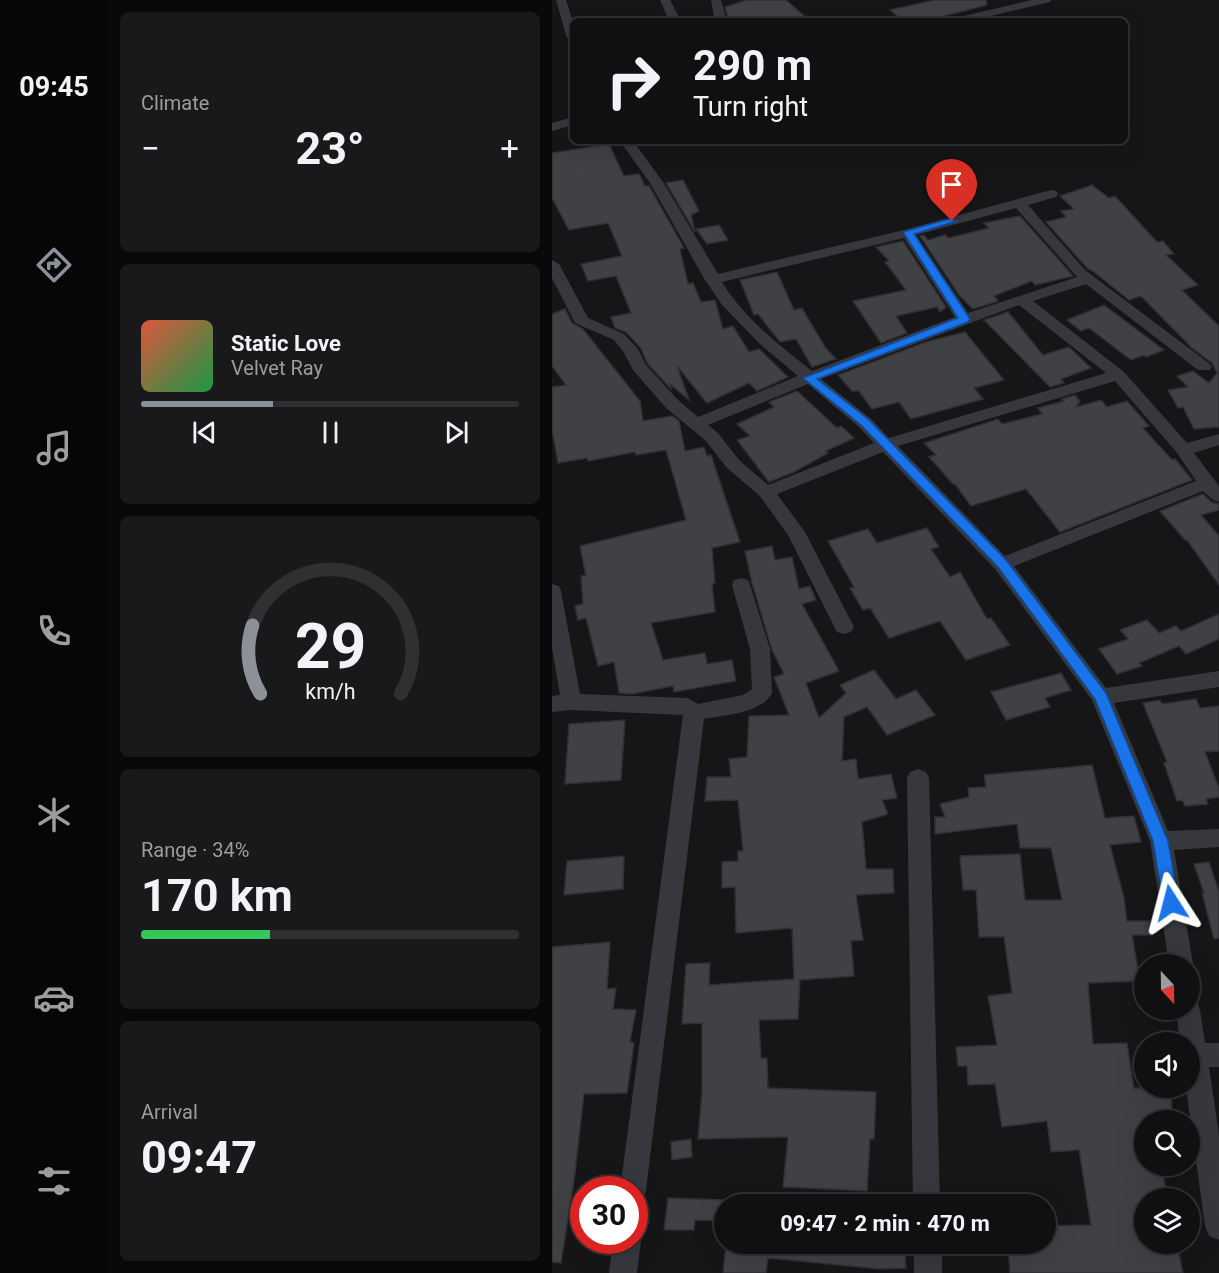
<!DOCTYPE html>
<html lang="en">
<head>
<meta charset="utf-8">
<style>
  body { margin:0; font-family:Roboto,sans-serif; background:#19191b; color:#f1f3f6; height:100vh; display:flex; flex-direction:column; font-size:22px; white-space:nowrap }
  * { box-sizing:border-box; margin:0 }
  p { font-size:20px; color:#9c9d9f }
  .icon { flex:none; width:33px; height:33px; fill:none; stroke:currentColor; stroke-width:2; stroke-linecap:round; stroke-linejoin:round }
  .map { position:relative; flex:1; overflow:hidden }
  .side { display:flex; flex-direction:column; gap:12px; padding:12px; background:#09090a; width:444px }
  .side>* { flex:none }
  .top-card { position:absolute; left:18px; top:18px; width:558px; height:126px; border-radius:9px; box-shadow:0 6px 24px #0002,0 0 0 2px #303032; background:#101012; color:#f1f3f6; overflow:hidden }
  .needle { width:39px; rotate:158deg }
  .fabs { position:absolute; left:582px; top:954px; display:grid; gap:12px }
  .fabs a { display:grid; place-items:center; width:66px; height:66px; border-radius:50%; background:#101012; box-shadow:0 6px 24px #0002,0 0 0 2px #303032; font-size:30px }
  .speed { position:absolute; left:18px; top:1176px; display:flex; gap:12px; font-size:30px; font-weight:700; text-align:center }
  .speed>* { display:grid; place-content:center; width:78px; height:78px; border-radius:50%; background:#101012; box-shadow:0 6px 24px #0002,0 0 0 2px #303032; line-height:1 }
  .speed .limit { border:9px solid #d22; background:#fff; color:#111 }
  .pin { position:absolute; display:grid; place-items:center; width:51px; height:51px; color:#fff; margin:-62px -26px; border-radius:50% 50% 50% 0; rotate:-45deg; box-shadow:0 0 6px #0007 }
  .pin .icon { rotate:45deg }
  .me { position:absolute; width:66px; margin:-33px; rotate:351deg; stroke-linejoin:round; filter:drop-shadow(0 0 4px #0008) }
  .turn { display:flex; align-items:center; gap:21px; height:126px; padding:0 24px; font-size:27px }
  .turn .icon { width:78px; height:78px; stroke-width:2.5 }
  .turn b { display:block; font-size:42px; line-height:51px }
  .big { font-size:45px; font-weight:700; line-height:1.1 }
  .side .card { flex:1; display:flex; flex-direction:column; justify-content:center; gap:9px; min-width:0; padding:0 21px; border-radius:9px; background:#19191b }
  .side .dial { align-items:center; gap:0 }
  .dial svg { height:156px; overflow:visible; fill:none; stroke:#303032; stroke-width:7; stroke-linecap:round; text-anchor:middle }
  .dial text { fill:#f1f3f6; stroke:none }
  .song { display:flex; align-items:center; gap:18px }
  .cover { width:72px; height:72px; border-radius:9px; background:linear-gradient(135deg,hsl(10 70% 55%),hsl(140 70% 35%)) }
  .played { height:6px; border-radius:3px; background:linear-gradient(90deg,#8c9099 35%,#303032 35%) }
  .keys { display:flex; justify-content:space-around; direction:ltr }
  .heat { display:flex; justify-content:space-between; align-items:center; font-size:33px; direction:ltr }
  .charge { height:9px; border-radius:4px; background:linear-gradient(90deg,#34c759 34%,#303032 0) }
  .trip { position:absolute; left:162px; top:1194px; width:342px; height:60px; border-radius:30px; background:#101012; box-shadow:0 6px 24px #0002,0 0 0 2px #303032; font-weight:700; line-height:60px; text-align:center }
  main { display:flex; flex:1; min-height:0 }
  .tabs { display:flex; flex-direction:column; width:108px; justify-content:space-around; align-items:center; background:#060607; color:#9c9d9f }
  .tabs .icon { width:42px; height:42px }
  .tabs .selected { color:#8c9099 }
  .tabs b { font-size:27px; color:#f1f3f6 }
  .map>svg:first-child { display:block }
  .building { fill:#404145; stroke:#303034; stroke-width:1.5 }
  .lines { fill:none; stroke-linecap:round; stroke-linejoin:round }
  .minor { fill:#37383d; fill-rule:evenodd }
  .route { fill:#1a73e8; stroke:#114b97; stroke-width:1.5 }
</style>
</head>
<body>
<main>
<nav class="tabs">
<b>09:45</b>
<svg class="icon selected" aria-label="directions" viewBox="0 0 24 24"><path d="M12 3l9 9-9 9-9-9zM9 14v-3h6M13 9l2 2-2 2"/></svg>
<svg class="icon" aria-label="music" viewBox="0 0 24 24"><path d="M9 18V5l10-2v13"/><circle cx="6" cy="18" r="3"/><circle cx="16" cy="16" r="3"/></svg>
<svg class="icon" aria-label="phone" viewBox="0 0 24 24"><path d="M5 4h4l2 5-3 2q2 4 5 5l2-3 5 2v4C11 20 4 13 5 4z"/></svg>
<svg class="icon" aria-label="climate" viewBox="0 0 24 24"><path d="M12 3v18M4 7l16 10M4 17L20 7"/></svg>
<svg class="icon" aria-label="car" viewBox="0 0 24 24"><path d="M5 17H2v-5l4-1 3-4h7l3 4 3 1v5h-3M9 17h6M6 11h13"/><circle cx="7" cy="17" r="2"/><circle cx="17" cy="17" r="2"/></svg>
<svg class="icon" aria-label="filters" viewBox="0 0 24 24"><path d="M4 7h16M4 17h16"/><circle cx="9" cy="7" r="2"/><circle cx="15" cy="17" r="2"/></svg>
</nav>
<section class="side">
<div class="card"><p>Climate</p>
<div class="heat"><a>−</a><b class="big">23°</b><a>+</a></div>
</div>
<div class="card">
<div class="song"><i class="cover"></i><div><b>Static Love</b><p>Velvet Ray</p></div></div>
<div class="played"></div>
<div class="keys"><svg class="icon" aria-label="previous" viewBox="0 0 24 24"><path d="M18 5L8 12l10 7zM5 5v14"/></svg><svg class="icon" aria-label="pause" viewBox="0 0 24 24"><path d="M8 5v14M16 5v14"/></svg><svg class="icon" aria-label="next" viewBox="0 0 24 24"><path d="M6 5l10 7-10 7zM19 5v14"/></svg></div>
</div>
<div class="card dial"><svg viewBox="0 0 100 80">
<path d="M14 69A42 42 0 1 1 86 69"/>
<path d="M14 69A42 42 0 0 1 10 34" stroke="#8c9099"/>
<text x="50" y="56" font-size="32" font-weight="700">29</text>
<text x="50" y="72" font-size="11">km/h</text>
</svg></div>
<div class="card"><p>Range · 34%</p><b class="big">170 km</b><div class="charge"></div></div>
<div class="card"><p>Arrival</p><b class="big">09:47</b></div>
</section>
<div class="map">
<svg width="667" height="1273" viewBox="0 0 667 1273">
  <rect width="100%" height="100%" fill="#161618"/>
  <path class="building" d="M195 0H234L258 21H207L198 16 190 21H177L173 7Z
    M383 0H434L435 5 373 21H351L338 10Z
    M57 144 72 176 87 174 93 186H97L132 248 128 249 136 284 141 283 149 302 163 300 171 329 181 326 197 352 207 349 236 377 205 391 197 383 155 403 125 366 137 400 118 384 119 389 96 364 88 347 74 332 63 328 59 317 79 313 64 276 36 281 29 264 70 256 56 223 17 230 0 198V153Z
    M131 180 147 211 139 215 143 232 114 183Z
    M540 185 557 198 563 196 605 242 611 241 622 254 614 255 646 285 630 290 667 326V427L642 429 631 407 626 408 616 390 636 387 625 376 641 371 657 383 665 373 660 363 640 348 589 296 577 300 542 272 535 268 494 222 514 217 509 211 522 209 508 196Z
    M468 216 521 276 483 285 480 281 442 296 446 301 421 309 407 295 368 236 372 235 376 240 393 235 397 238 437 228 432 223Z
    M167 225 176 240 155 244 144 229Z
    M351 241 394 307 388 312 385 307 344 316 355 333 329 343 301 301 354 290 333 262 337 261 324 247Z
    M225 272 242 310 250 308 273 347 284 359 260 367 244 339 228 342 206 314 202 315 188 280Z
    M552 305 612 350 594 357 592 355 579 360 537 328 529 331 515 320Z
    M13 309 20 323 31 329 88 401 91 421 120 416 127 421 133 451 152 447 155 456 159 455 188 542 160 548 163 583 160 584 163 612 99 623 111 660 153 653 155 664 180 660 184 681 122 692 121 686 80 694 67 693 62 662 46 666 34 618 26 620 23 606 31 604 29 576H34L28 546 134 520 114 450 84 455 83 452 36 461 35 458 6 463 0 430V387L14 385 0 366V314Z
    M456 312 491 355 517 347 539 368 509 379 512 383 498 387 432 320Z
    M413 332 452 380 422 388 431 399 359 419 347 402 320 409 306 390 301 392 286 375 374 342Z
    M245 391 285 428 289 426 302 438 274 451 276 453 242 472 217 482 185 440 198 436 185 424 222 407 217 402Z
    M523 395 528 401 524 407 549 400 555 407 575 401 597 426 591 428 620 460 623 459 640 480 508 532 474 489 419 506 403 484H401L377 457 384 455 372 443 446 419 450 424 490 414 486 408 512 401 510 399Z
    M651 494 659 502 667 504V510L649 515 667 536V585L635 540H633L608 511Z
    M375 528 387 547 379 549 398 577 408 572 435 619 439 618 458 645 414 660 388 621 337 638 318 608 311 610 298 588 302 587 276 541 316 529 325 543Z
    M220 546 223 560 240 557 247 589 258 586 264 600 250 604 287 671 254 683 267 718 294 693 288 685 322 670 344 699 364 690 383 715 335 735 315 707 292 717 290 761 304 759 306 779 339 774 345 798 330 800 336 814 310 822 314 869H341L342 893 304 895 311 940 299 941 302 976 248 980 246 1019 207 1020 209 1058H215L216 1088 324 1092 322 1139H318L315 1191 231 1187 236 1137 146 1139 150 1093V1023L130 1024 134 964 158 963 157 985 242 979 240 928 184 933 183 887 170 888V862L186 861V851H191L186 800 153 801 155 777H179L177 759 195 757 197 716 237 715 222 677 232 674 220 650 200 583 193 551Z
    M667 614V639L634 654 627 646 587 663 590 666 565 674 547 649 576 639 568 630 595 620 607 633 624 626 629 631Z
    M509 673 519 690 493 698 498 707 454 720 439 692Z
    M644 699 648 708 667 706V751L653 752 667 788V797L654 799 656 804 633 806 630 800 625 801 612 763 615 762 591 703 608 700 610 704Z
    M73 720 69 780 13 784 17 724Z
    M540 765 553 818 582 816 589 842 558 845 572 898 575 921H598L600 935H580L588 981 536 983 541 1044 575 1043 582 1088H619L620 1120H592V1166H609L616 1198H592V1244H625L631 1273H458L456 1244H494V1226L539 1225 527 1150 499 1152 495 1121 450 1127 443 1084 416 1085 415 1066H406L404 1047 445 1045 436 996 460 993 452 937H427L424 890H411L408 856 468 854 473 900H510L499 848H468L465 824 383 834V817H393L388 804 417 797 416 788 434 787 432 775Z
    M72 856 71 889 12 895 15 861Z
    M657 862 667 892V938L662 939 650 893H652L642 864Z
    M58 942 55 989 64 988 61 1009 84 1010 78 1042 82 1043 75 1093 32 1094 22 1181 9 1263 0 1262V947Z
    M139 1139 140 1157 120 1160 119 1142Z
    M116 1198 172 1200V1221L143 1220 142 1230H112Z
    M174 1244H312L310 1255 353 1252 354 1268 328 1269 216 1258 214 1273H171Z"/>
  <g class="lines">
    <path class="minor" d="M4 0H14L21 21V41L15 38Z
      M108 0H118L129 21H117Z
      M159 0H169L175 21H163Z
      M480 0H499L498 2 418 21H397L399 19Z
      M198 18 203 19 205 21H192Z
      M21 117V125L0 131V123Z
      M68 141H81L111 182 166 274 352 230 499 190 504 191 506 194 504 197 476 205 533 270 658 364 660 367 658 370H646L534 284 481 301 572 372 635 443 667 434V445L642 453 667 486V502L661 500 651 491 462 566 554 688 667 671V687L562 703 616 831 667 829V847L622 850 641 964 638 972V964H617L598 841 540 700 443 569 331 452 225 494 253 532 302 627 299 632 292 634 285 632 236 535 208 496 175 468 154 441 114 408 81 370 71 351 62 340 25 324 22 321 0 278V260L7 264 36 318 72 334 86 349 94 365 126 400 146 417 246 376 208 344 170 305 153 280 98 183ZM464 208 525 277 416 313 364 235ZM352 238 403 317 260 371C227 345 192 318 170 282ZM467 305 554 373 337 438 319 419 269 379ZM563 381 626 454 644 481 453 556 346 446ZM256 384 307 427 322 443 216 485 187 460 166 433 156 425Z
      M189 578 196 580 198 585 218 649 220 693C209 714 172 715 152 719L94 1190 91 1200 82 1203V1190H68L131 715 19 710 0 712V696L8 695 0 648V584L7 586 9 591 28 694 135 698 146 704 191 695 200 689 198 649 180 585 182 580Z
      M366 769 374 772 377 778 388 1204H361L355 778 358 772Z
      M638 999 645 1002 648 1010 653 1043H667V1067H657L667 1135V1240L657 1236 653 1226 634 1088H638V1042H628L624 1010H638Z
      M82 1229 89 1240 85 1273H57L61 1240H82Z
      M362 1244H390V1273H362Z"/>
  </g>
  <path class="route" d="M397 219 405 221 362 234 418 319 416 322 265 379 317 420 455 561 554 693 616 841 627 903 624 908 619 910 613 908 611 903 601 841 543 699 446 567 309 425 251 378 406 318 351 232Z"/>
</svg>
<div class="fabs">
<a><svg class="needle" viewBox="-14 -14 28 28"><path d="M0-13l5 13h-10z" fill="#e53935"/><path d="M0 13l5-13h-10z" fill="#9c9d9f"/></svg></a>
<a><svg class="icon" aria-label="sound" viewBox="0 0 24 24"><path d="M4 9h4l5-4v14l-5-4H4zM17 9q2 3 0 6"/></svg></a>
<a><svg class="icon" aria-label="search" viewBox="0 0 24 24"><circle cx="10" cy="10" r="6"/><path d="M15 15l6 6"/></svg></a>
<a><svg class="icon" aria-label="layers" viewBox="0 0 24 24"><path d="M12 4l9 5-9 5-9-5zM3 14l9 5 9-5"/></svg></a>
</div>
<div class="speed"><div class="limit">30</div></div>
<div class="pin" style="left:400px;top:221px;background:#d93025"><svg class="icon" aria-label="arrive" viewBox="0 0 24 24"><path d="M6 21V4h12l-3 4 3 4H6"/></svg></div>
<svg class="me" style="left:619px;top:903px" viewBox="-20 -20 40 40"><path d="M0-17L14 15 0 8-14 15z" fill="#1a73e8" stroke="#fff" stroke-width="4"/></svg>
<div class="trip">09:47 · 2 min · 470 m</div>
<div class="top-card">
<div class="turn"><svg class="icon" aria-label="right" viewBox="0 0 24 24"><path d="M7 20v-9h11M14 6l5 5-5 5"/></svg><div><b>290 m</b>Turn right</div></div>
</div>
</div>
</main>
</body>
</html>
